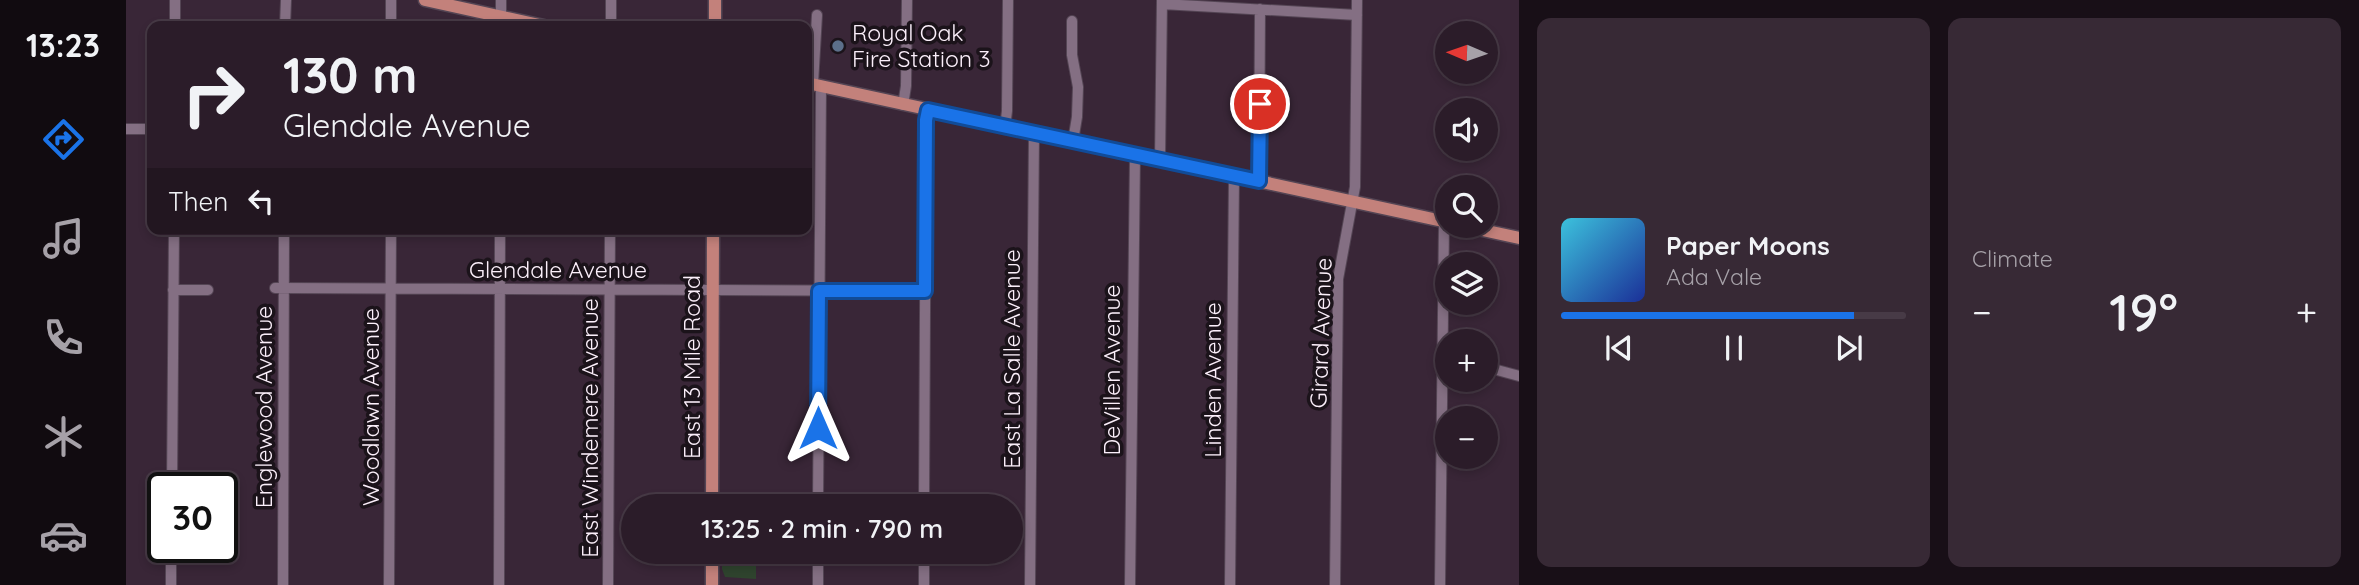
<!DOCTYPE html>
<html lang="en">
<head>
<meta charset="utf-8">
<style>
  body { margin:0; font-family:Quicksand,sans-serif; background:#372935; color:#f1f3f6; height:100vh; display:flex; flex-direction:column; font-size:26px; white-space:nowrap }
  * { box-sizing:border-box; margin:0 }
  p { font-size:23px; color:#a6a1a8 }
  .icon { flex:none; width:38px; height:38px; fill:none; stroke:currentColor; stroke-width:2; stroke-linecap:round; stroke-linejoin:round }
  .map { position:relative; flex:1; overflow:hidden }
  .sheet { display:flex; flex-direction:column; gap:18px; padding:18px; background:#180f17; width:840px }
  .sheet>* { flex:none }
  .banner { position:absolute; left:21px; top:21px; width:665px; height:214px; border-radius:14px; box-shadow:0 4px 10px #0003,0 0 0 2px #473a46; background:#2b1c29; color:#f1f3f6; overflow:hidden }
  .needle { width:46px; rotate:272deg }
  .fabs { position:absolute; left:1309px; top:21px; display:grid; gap:14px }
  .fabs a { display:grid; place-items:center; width:63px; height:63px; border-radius:50%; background:#2b1c29; box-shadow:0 4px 10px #0003,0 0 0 2px #473a46; font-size:35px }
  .speed { position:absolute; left:21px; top:472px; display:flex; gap:14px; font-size:35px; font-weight:700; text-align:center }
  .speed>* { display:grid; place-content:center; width:91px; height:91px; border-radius:50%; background:#2b1c29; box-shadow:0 4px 10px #0003,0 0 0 2px #473a46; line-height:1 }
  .speed .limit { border:4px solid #111; border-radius:10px; background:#fff; color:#111 }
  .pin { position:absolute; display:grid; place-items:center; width:60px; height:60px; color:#fff; margin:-30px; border:4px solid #fff; border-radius:50%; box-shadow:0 2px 7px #0007 }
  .me { position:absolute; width:77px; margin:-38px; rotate:0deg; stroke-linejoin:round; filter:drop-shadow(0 0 5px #0008) }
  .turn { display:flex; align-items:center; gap:24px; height:147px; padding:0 21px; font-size:32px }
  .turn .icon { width:91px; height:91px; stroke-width:2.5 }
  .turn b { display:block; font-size:49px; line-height:60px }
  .then { display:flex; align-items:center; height:66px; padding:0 21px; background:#0003; gap:14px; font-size:26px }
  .big { font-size:52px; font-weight:600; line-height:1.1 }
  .sheet .widget { flex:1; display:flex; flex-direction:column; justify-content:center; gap:10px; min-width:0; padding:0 24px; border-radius:14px; background:#372935 }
  .song { display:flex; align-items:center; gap:21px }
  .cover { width:84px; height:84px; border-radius:10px; background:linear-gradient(135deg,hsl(190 70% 55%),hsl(230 70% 35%)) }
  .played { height:7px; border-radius:4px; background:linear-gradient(90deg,#1a73e8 85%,#473a46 85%) }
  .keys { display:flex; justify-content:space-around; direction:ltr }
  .heat { display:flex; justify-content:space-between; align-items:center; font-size:38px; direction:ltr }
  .sheet .tiles { flex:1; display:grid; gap:18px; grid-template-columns:repeat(2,1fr) }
  .trip { position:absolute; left:495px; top:494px; width:402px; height:70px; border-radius:35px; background:#2b1c29; box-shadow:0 4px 10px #0003,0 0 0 2px #473a46; font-weight:600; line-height:70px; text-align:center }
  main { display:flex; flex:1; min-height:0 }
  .menu { display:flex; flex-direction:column; width:126px; justify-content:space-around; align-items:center; background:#110b10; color:#a6a1a8 }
  .menu .icon { width:49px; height:49px }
  .menu .on { color:#1a73e8 }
  .menu b { font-size:32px; color:#f1f3f6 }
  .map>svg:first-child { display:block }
  .green { fill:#2f442e }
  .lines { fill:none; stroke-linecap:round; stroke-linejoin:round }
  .minor-casing { stroke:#544554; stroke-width:12 }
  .major-casing { stroke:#544554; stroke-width:15 }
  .minor { stroke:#846f83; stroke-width:10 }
  .major { stroke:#c3817b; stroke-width:12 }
  .route-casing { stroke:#114b97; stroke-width:18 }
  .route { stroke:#1a73e8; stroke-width:12 }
  .service-dot { fill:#5c6f8a; stroke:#1b131a; stroke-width:2.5 }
  .labels { text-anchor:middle; stroke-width:7; stroke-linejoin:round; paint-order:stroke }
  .poi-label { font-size:23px; fill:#fbeffa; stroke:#1b131a; text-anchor:start }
  .street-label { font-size:23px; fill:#fbeffa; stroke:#1b131a }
</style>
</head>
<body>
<main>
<nav class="menu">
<b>13:23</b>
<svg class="icon on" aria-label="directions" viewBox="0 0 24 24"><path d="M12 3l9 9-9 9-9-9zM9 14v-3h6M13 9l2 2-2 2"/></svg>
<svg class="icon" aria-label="music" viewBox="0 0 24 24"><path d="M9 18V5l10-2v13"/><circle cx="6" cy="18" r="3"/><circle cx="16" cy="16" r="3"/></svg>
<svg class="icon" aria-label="phone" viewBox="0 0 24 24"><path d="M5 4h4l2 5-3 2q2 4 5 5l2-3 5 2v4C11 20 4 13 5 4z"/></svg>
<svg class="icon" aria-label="climate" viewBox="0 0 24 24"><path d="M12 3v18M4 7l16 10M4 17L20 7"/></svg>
<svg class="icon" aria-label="car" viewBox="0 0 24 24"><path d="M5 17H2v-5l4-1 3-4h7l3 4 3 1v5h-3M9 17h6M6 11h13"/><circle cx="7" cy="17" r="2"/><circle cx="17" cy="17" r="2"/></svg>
</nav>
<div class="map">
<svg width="1393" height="585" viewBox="0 0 1393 585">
  <rect width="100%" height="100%" fill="#392637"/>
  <path class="green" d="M596 551H630V579L599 577 596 569Z"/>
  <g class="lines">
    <defs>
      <path id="minor" d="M265 0V26
        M1036 4 1231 15
        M946 21V55L952 87 951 117 947 141
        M49 26V0
        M159 26 160 0
        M375 26V0
        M485 26V0
        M687 84 691 15
        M777 105 780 86 781 0
        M879 127 881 111 882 0
        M0 129H26
        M1034 160 1036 0
        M1133 181 1134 9
        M149 288 799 291
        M47 290H82
        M1360 367 1393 376
        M46 488 48 229
        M692 506 695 86
        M798 506 800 120 802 110
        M45 585V548
        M157 585 158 229
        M263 585 265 229
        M373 585 374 229
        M482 585 484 229
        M692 585V551
        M798 585V551
        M904 585 908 133
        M1004 585 1009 155
        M1104 585 1108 176
        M1209 585 1212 279 1229 187 1231 0
        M1314 585 1318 222"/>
      <path id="major" d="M299 0 418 26
        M589 26V0
        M681 83 1321 222
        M1338 226 1393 238
        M586 506 587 229
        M586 585V551"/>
    </defs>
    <use href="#minor" class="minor-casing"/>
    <use href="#major" class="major-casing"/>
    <use href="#minor" class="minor"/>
    <use href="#major" class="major"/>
  </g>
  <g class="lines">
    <defs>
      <path id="route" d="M692 428 693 291H799L800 120 802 110 1133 181 1134 104"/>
    </defs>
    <use href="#route" class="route-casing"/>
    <use href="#route" class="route"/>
  </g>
  <circle class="service-dot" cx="712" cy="46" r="7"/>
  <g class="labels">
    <g class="poi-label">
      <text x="726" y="41">Royal Oak<tspan x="726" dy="26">Fire Station 3</tspan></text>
    </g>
    <g class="street-label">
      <text x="432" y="278">Glendale Avenue</text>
      <text transform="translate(1195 333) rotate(-88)" y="8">Girard Avenue</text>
      <text transform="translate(886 359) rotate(-90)" y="8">East La Salle Avenue</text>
      <text transform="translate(566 367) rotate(-90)" y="8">East 13 Mile Road</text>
      <text transform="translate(986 370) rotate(-90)" y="8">DeVillen Avenue</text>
      <text transform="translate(1087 380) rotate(-90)" y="8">Linden Avenue</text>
      <text transform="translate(138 407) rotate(-90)" y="8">Englewood Avenue</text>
      <text transform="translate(245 407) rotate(-90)" y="8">Woodlawn Avenue</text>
      <text transform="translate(464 428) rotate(-90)" y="8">East Windemere Avenue</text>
    </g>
  </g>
</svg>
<div class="fabs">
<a><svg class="needle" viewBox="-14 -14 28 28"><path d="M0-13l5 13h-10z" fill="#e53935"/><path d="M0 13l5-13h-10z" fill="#a6a1a8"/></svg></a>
<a><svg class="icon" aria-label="sound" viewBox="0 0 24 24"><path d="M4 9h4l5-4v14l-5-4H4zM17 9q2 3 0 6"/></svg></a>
<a><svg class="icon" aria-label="search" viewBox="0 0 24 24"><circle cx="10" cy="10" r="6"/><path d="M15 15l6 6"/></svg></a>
<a><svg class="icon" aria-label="layers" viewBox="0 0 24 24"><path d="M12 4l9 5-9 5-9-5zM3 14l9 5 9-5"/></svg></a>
<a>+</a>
<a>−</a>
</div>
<div class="speed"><div class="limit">30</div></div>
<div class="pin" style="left:1134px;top:104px;background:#d93025"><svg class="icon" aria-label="arrive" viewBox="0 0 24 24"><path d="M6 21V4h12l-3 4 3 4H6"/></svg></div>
<svg class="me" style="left:692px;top:428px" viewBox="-20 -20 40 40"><path d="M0-17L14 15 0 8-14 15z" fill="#1a73e8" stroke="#fff" stroke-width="4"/></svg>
<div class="trip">13:25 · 2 min · 790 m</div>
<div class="banner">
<div class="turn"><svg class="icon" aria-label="right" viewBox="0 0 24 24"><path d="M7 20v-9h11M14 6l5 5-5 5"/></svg><div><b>130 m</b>Glendale Avenue</div></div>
<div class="then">Then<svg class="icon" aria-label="left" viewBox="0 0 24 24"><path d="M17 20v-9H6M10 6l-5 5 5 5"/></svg></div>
</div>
</div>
<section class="sheet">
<div class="tiles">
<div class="widget">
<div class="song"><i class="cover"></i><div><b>Paper Moons</b><p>Ada Vale</p></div></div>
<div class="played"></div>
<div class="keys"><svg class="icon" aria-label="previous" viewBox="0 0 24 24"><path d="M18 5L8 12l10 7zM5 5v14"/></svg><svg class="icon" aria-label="pause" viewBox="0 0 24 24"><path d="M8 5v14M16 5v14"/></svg><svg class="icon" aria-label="next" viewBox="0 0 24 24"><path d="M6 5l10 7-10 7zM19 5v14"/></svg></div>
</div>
<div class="widget"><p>Climate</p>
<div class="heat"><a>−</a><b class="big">19°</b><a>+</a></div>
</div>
</div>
</section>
</main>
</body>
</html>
